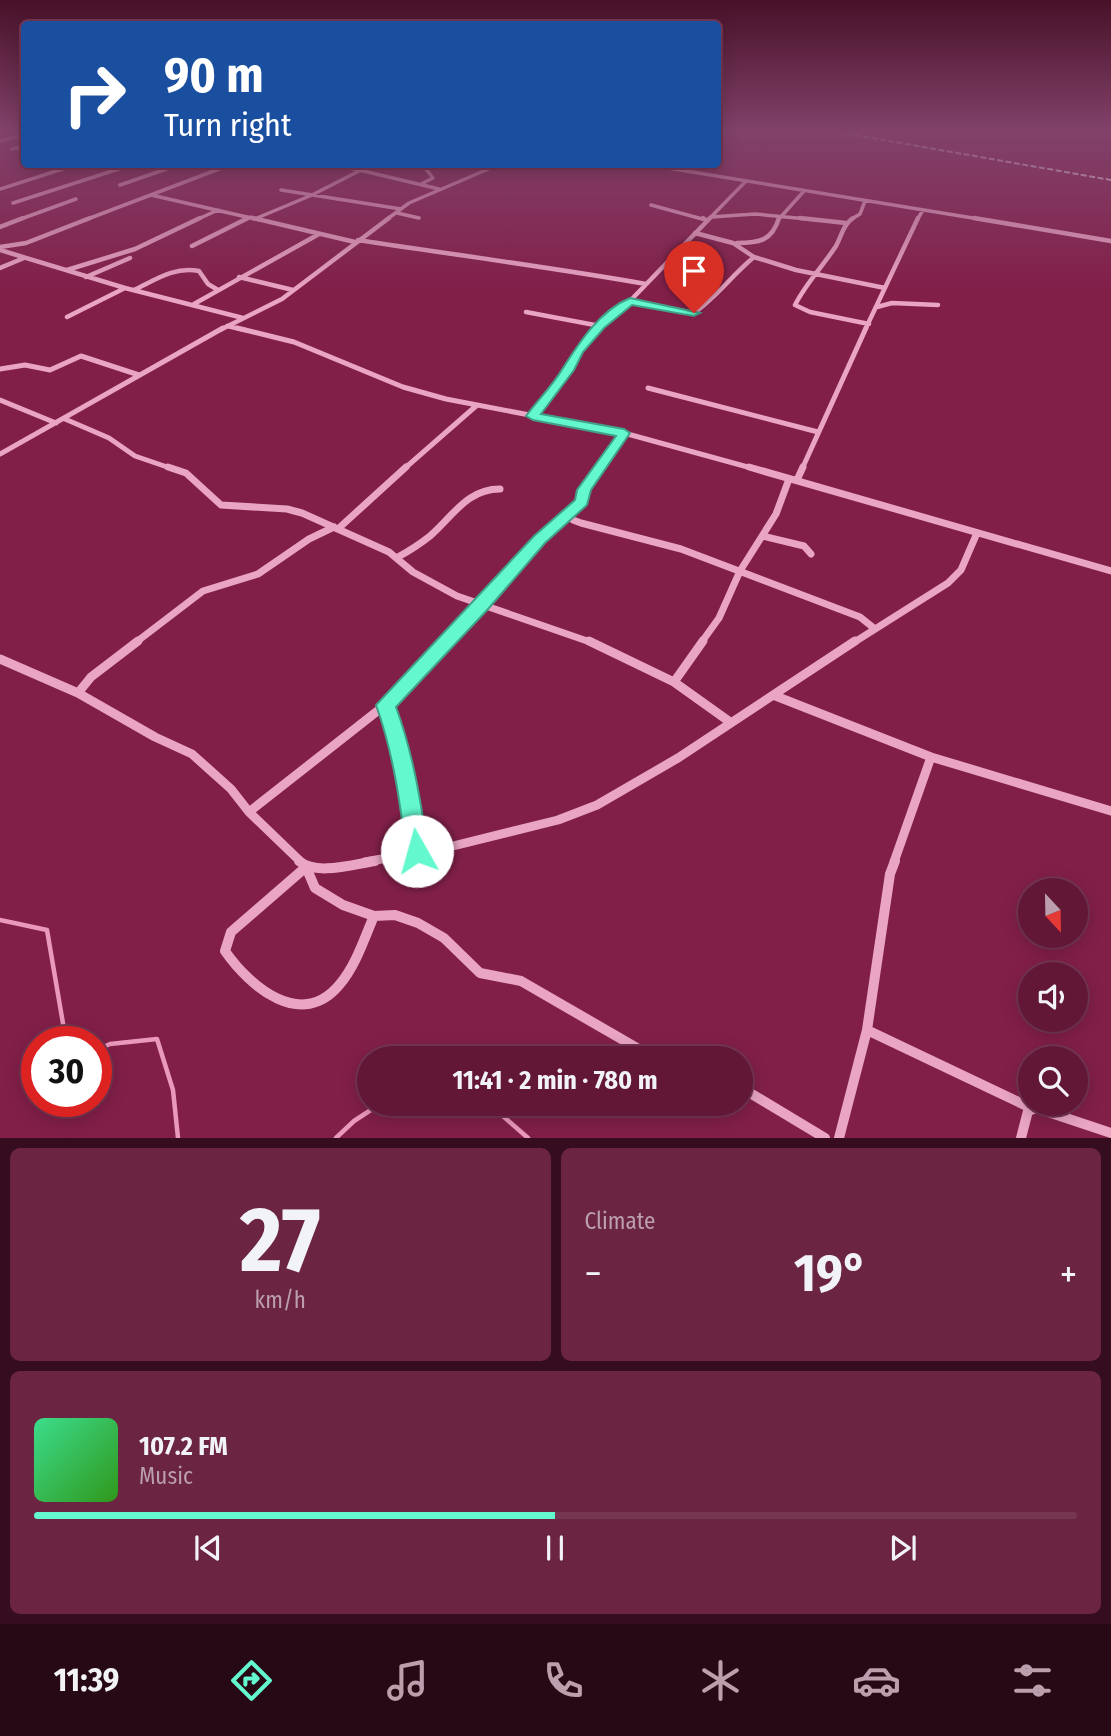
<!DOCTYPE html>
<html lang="en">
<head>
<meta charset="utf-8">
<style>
  body { margin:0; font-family:"Fira Sans Condensed",sans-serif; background:#6b2442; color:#f1f3f6; height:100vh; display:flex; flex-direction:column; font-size:26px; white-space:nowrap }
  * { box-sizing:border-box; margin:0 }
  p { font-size:23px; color:#bb9fad }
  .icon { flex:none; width:38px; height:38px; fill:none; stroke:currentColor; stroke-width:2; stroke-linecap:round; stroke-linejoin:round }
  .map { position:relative; height:1138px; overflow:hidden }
  .drawer { display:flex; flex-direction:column; gap:10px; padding:10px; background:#360d1e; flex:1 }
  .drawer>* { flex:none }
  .guide { position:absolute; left:21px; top:21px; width:700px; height:147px; border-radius:7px; box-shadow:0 4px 18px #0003,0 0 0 2px #763652; background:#1a4fa0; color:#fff; overflow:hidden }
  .needle { width:46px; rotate:158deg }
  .controls { position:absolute; left:1018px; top:878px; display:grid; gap:14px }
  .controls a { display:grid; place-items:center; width:70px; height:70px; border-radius:50%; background:#621737; box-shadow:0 4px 18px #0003,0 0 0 2px #763652; font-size:35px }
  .speed { position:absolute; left:21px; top:1026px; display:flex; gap:14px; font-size:35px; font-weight:700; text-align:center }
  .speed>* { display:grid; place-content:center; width:91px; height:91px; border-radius:50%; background:#621737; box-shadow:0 4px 18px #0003,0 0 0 2px #763652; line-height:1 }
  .speed .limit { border:10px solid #d22; background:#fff; color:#111 }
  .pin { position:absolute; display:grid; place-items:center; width:60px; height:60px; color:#fff; margin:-72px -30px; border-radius:50% 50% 50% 0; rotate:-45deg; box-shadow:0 0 7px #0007 }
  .pin .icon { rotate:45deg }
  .me { position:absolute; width:77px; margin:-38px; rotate:353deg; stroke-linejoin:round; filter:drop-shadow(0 0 5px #0008) }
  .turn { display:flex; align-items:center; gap:24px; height:147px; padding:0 28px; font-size:32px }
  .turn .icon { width:91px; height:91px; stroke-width:2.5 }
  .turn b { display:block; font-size:49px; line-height:60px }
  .big { font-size:52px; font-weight:700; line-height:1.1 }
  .drawer .widget { flex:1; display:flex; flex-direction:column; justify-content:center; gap:10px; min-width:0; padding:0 24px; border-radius:10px; background:#6b2442 }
  .drawer .dial { align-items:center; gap:0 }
  .dial b { font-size:91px; line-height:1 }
  .song { display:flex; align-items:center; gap:21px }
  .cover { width:84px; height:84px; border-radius:10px; background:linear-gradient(135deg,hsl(150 70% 55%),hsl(110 70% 35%)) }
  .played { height:7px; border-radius:4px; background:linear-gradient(90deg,#64f8cf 50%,#763652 50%) }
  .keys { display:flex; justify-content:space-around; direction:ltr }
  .heat { display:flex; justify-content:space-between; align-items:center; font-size:38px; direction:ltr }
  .drawer .tiles { flex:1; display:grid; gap:10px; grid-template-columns:1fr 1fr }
  .widget:last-child { grid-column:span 2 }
  .trip { position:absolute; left:357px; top:1046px; width:396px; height:70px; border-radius:35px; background:#621737; box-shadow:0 4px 18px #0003,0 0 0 2px #763652; font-weight:700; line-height:70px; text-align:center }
  .tab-bar { display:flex; height:112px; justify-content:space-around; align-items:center; background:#270916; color:#bb9fad }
  .tab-bar .icon { width:49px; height:49px }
  .tab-bar .selected { color:#64f8cf }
  .tab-bar b { font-size:32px; color:#f1f3f6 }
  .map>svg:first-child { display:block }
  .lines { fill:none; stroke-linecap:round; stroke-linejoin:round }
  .stream { stroke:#eb98bd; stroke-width:4.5 }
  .minor-far5 { stroke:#e9a5c3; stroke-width:3.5 }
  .minor-far4 { stroke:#e9a5c3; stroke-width:4.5 }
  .minor-far3 { stroke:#e9a5c3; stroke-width:5 }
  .minor-far2 { stroke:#e9a5c3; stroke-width:7 }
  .minor-far1 { stroke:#e9a5c3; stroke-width:9 }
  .minor { stroke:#e9a5c3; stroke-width:10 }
  .rail { stroke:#fff; stroke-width:2; stroke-dasharray:6 2.5; stroke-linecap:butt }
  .route { fill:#64f8cf; stroke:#41a187; stroke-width:2 }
</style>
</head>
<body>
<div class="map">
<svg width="1111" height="1138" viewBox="0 0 1111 1138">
  <rect width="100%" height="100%" fill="#821f49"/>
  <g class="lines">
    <path class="stream" d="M0 920 47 930 66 1041
      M96 1050 110 1044 157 1039 173 1090 178 1138
      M489 1104 528 1138
      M336 1138 354 1121 380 1104"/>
    <path class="minor-far5" d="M0 141 24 134
      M12 149 24 146
      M334 164 439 189
      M643 164 985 220
      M421 184 433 178 422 164
      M120 185 181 164
      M0 189 78 164
      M281 190 401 209
      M151 195 260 220
      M13 203 134 164
      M651 205 706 220
      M397 213 419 218
      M711 217 755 214 818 220
      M257 218 312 195 359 171
      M18 220 76 199
      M85 220 232 164
      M196 220 218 210
      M244 220 251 217
      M386 220 409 203 500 164
      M708 220 746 181
      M778 220 804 191
      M850 220 860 214 865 201
      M917 220 923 210"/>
    <path class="minor-far4" d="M253 218 355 242
      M703 218 706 220
      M800 218 846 223
      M853 218C843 225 842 235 836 246 823 266 806 283 795 305L810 312 869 324
      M974 218 1111 241
      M0 227 23 218
      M695 233 733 243 754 257 796 270 885 288
      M358 240C455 255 550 267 646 284
      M737 243C759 243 772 241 779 218
      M192 246 248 218
      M0 247 26 243 90 218
      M0 250 125 288 243 318
      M0 268 24 258
      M67 270 135 249 200 218
      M86 277 130 258
      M239 277 293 290
      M134 290C155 280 174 266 199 271L208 284 218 290
      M630 301 694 313C717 297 732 275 754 257
      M194 304 319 234
      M877 307 892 303 938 305
      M526 312 600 326
      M67 317 125 288
      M227 326 245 330
      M220 330 282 299 389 218
      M596 330 630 301 710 218
      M865 330 918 218"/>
    <path class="minor-far3" d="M237 328 294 342 403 387 446 399 624 433 755 469
      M0 369 25 365 50 370 81 356 139 375
      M648 388 818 432
      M0 400 56 423
      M533 416 568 370 577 351 598 328
      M65 419 109 438 135 456 173 469
      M0 454 223 328
      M404 469 476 406
      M599 469 624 433
      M802 469 866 328"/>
    <path class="minor-far2" d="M168 467 186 473 221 505 287 509 302 513 389 552 413 572 457 596 593 643
      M749 467 1111 571
      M797 480 803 467
      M567 513 573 520 581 523 681 549 860 617 875 629
      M339 528 406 467
      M762 536 804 546 811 554
      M398 557C409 551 420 544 430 536 453 516 467 489 500 489
      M135 643 203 591 258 574 309 539 334 527
      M445 643 540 540 582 502 584 490 600 467
      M701 643 719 618 740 571 776 514 789 479
      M853 643 948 583 961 570 977 533"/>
    <path class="minor-far1" d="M589 641 674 682 730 722
      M0 659 78 693 155 737 192 754 231 789 249 812 301 862
      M674 682 703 641
      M78 693 91 677 138 641
      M773 695 931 757
      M386 705 405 777 417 851
      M249 812 394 698 446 641
      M365 862 449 847 558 820 597 805 678 758 855 641
      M894 862 931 757 1111 811"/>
    <path class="minor" d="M299 861C316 876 354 864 375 861
      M306 867 315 888 343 905 374 916C364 939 356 965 340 984 302 1031 250 987 225 951L231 932Z
      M374 916 395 915 418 923 444 938 480 973 521 981 656 1059
      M867 1030 1031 1108
      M740 1087 825 1138
      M839 1138 867 1030 890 874 895 861
      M1021 1138 1028 1111 1036 1108 1111 1133"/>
    <path class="rail" d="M838 132 1111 180"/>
  </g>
  <linearGradient id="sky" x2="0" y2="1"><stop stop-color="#481128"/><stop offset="0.45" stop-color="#81426a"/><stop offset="1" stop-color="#81426a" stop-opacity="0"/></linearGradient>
  <rect width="1111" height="291" fill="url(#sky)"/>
  <path class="route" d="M630 298 700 313 694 316 632 305 604 328 583 352 574 370 541 414 624 429 630 433 591 490 587 505 545 543 489 608 396 707C413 753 421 802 428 851L425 858 417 862 409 858 406 851C400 802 393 752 376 705L534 536 575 500 577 490 616 436 533 420 526 416C538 400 553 385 563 368 579 343 600 310 630 298Z"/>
</svg>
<div class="controls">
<a><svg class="needle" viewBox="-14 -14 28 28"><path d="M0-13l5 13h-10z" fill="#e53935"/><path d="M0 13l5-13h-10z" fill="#bb9fad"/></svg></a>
<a><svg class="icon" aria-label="sound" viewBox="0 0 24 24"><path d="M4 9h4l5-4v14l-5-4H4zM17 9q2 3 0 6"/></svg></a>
<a><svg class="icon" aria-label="search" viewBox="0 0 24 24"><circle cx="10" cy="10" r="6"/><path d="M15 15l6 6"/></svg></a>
</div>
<div class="speed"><div class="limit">30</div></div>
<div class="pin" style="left:694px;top:313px;background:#d93025"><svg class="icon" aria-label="arrive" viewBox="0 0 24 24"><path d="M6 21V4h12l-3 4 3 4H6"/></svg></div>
<svg class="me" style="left:417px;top:851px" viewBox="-20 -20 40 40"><circle r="19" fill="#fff"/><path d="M0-13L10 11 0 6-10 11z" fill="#64f8cf"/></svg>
<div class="trip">11:41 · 2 min · 780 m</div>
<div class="guide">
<div class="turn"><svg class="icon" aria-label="right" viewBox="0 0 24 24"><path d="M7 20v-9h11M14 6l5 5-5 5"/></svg><div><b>90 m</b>Turn right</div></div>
</div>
</div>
<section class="drawer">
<div class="tiles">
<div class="widget dial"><b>27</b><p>km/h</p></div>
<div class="widget"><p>Climate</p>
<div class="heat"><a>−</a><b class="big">19°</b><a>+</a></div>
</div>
<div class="widget">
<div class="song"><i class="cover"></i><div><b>107.2 FM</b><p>Music</p></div></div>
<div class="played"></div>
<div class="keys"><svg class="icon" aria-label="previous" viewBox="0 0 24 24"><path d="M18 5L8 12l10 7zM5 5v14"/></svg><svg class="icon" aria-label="pause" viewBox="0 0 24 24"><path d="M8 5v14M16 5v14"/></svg><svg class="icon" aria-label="next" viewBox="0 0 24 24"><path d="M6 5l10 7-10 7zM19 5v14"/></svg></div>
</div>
</div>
</section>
<nav class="tab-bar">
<b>11:39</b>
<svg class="icon selected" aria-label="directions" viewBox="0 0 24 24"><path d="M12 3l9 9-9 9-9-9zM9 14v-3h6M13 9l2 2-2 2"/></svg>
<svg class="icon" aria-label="music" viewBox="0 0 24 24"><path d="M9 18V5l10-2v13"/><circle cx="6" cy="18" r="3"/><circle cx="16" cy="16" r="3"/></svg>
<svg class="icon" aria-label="phone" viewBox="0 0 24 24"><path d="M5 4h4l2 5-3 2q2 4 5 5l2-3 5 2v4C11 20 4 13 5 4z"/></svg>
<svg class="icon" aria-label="climate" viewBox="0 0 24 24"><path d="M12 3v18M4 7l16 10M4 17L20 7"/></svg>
<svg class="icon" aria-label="car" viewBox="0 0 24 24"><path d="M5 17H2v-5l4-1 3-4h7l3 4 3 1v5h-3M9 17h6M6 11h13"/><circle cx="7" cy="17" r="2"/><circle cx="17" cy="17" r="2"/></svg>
<svg class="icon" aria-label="filters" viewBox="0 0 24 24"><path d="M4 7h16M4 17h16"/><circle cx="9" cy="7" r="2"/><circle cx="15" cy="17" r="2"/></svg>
</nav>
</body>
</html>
